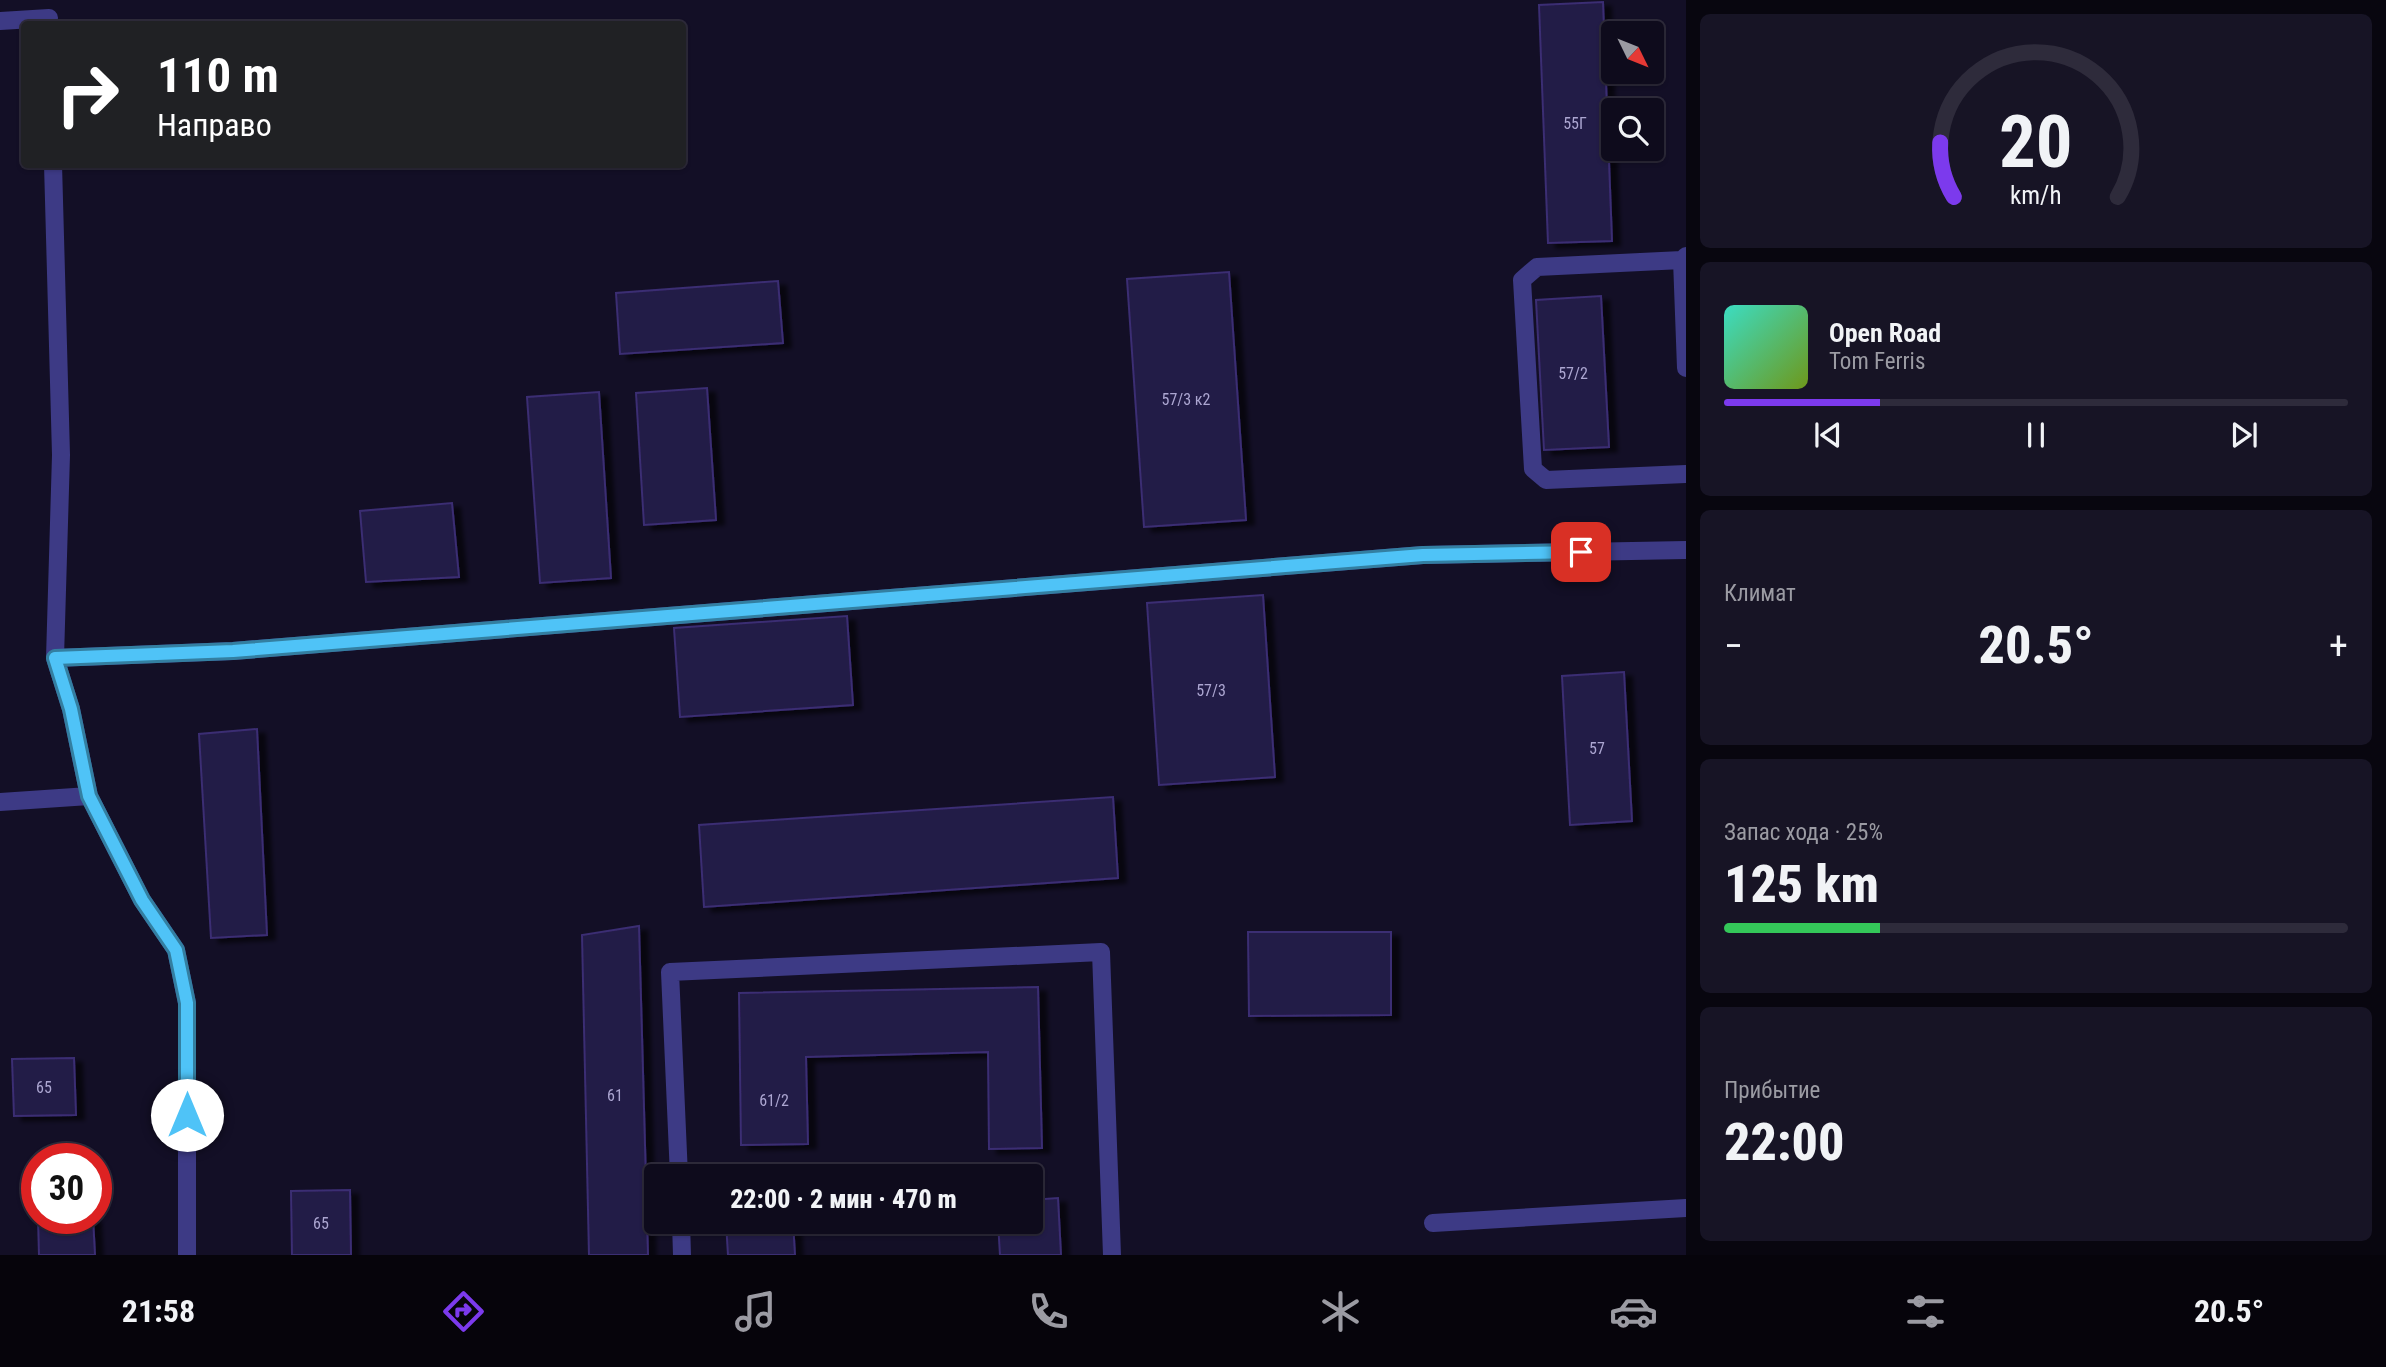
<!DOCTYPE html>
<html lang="ru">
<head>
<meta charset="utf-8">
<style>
  body { margin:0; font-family:"Roboto Condensed",sans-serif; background:#171425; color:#f1f3f6; height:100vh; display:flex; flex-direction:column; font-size:26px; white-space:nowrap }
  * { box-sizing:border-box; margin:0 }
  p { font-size:23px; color:#9b9ba3 }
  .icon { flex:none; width:38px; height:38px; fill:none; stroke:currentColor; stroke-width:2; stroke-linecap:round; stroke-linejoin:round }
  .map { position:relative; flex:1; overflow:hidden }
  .details { display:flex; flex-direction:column; gap:14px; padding:14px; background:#08060f; width:700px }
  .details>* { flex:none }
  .top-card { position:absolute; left:21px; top:21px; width:665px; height:147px; border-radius:7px; box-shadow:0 2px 5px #0004,0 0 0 2px #2e2b3b; background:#202124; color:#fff; overflow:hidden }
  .needle { width:46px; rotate:133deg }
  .buttons { position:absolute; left:1601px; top:21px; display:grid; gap:14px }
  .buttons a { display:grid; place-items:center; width:63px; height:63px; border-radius:7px; background:#0e0b1c; box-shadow:0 2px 5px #0004,0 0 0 2px #2e2b3b; font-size:35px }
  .speed { position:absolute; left:21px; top:1143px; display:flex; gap:14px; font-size:35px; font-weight:700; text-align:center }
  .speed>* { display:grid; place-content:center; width:91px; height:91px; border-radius:50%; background:#0e0b1c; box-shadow:0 2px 5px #0004,0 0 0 2px #2e2b3b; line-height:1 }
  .speed .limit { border:10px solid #d22; background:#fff; color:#111 }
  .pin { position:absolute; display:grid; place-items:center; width:60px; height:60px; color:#fff; margin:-30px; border-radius:14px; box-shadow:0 4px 10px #0006 }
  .me { position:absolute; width:77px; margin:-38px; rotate:0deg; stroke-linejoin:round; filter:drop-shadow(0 0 5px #0008) }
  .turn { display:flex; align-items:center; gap:24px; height:147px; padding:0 21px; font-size:32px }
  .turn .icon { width:91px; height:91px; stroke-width:2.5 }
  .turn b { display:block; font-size:49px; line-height:60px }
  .big { font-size:52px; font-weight:800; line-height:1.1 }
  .details .card { flex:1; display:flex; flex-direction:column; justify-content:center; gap:10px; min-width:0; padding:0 24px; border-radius:10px; background:#171425 }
  .details .dial { align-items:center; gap:0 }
  .dial svg { height:182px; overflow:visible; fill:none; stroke:#2e2b3b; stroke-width:7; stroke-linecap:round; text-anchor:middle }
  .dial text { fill:#f1f3f6; stroke:none }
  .song { display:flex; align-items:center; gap:21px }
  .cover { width:84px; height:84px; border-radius:10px; background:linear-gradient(135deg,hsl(170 70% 55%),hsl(80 70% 35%)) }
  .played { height:7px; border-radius:4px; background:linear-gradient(90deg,#7c3aed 25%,#2e2b3b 25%) }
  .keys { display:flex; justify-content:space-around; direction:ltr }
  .heat { display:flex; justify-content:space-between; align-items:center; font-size:38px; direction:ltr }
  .charge { height:10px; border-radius:5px; background:linear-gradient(90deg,#34c759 25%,#2e2b3b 0) }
  .trip { position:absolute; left:644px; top:1164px; width:399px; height:70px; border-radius:7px; background:#0e0b1c; box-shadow:0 2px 5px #0004,0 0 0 2px #2e2b3b; font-weight:800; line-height:70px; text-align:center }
  .menu { display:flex; height:112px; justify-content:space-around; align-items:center; background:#06040b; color:#9b9ba3 }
  .menu .icon { width:49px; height:49px }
  .menu .selected { color:#7c3aed }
  .menu b { font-size:32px; color:#f1f3f6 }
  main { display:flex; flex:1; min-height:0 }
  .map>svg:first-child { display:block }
  .building { fill:#241b47; stroke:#3b2d73; stroke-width:2; filter:url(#shadow) }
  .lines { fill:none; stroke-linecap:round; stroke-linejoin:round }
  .minor { stroke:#3d3a85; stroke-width:18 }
  .route-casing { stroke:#337fa1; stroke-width:18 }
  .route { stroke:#4fc3f7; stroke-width:12 }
  .labels { text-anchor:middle; stroke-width:7; stroke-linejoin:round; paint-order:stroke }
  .number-label { font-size:16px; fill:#aca6d1 }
</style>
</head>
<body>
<main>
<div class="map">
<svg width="1686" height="1255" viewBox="0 0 1686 1255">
  <defs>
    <filter id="shadow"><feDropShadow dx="8" dy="4.5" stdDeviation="2" flood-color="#0009"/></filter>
  </defs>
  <rect width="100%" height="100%" fill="#130f26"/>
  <path class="building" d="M1603 2 1612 241 1548 243 1539 5Z
    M1229 272 1246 520 1144 527 1127 279Z
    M778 281 783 343 620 354 616 293Z
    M1601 296 1609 447 1544 450 1536 300Z
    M707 388 716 520 644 525 636 393Z
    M599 392 611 578 540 583 527 397Z
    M452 503 459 577 366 582 360 511Z
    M1263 595 1275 777 1159 785 1147 603Z
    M847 616 853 705 680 717 674 628Z
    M1624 672 1632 821 1570 825 1562 676Z
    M257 729 267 935 211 938 199 734Z
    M1113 797 1118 878 704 907 699 825Z
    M639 926 648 1255H589L582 935Z
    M1248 932H1391V1015L1249 1016Z
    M1038 987 1042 1148 989 1149 988 1052 806 1057 808 1144 741 1145 739 993Z
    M74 1058 76 1115 14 1116 12 1059Z
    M350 1190 351 1255H292L291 1191Z
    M1058 1198 1061 1255H1000L998 1222H1031V1200Z
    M38 1218H93L95 1255H39Z
    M726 1222H793L795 1255H728Z"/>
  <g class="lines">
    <path class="minor" d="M0 21 49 18
      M53 164 61 455 55 658 71 709 89 796 142 900 176 950 187 1003V1255
      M1686 256 1682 260 1686 368
      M1682 260 1537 267 1522 280 1533 469 1546 480 1686 474
      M55 658 233 651 1423 555 1686 550
      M0 802 89 796
      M679 1176 670 972 1101 952 1112 1255
      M681 1222 682 1255
      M1433 1223 1686 1208"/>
  </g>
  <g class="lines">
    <defs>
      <path id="route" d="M187 1115V1003L176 950 142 900 89 796 71 709 55 658 233 651 1423 555 1581 552"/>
    </defs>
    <use href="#route" class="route-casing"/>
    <use href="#route" class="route"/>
  </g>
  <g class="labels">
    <g class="number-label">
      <text x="1575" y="129">55Г</text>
      <text x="1573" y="379">57/2</text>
      <text x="1186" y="405">57/3 к2</text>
      <text x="1211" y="696">57/3</text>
      <text x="1597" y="754">57</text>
      <text x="44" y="1093">65</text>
      <text x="615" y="1101">61</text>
      <text x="774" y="1106">61/2</text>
      <text x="321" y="1229">65</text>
    </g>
  </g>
</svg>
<div class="buttons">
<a><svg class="needle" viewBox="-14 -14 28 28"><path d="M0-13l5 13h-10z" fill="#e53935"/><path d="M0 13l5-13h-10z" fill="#9b9ba3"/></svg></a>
<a><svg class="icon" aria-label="search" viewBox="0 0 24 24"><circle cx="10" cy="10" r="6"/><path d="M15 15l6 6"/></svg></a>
</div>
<div class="speed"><div class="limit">30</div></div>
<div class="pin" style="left:1581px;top:552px;background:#d93025"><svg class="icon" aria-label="arrive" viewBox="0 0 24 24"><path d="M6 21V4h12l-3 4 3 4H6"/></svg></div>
<svg class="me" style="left:187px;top:1115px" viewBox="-20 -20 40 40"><circle r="19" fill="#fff"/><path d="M0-13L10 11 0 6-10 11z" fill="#4fc3f7"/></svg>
<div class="trip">22:00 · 2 мин · 470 m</div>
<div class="top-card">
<div class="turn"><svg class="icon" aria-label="right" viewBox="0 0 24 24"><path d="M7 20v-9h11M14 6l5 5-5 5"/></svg><div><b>110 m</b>Направо</div></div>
</div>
</div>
<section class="details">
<div class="card dial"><svg viewBox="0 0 100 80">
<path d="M14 69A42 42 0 1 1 86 69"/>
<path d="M14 69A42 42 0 0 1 8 45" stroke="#7c3aed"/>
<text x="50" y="56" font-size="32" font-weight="700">20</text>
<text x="50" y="72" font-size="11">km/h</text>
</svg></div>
<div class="card">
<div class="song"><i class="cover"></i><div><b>Open Road</b><p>Tom Ferris</p></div></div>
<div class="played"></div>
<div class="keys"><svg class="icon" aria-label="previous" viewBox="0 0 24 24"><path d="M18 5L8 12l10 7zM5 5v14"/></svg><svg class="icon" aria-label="pause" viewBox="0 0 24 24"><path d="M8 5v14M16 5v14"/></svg><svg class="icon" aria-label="next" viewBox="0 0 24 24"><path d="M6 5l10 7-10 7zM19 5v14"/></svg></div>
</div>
<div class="card"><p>Климат</p>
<div class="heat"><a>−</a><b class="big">20.5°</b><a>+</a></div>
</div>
<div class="card"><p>Запас хода · 25%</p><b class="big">125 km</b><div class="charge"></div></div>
<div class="card"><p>Прибытие</p><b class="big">22:00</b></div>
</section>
</main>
<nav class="menu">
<b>21:58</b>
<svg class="icon selected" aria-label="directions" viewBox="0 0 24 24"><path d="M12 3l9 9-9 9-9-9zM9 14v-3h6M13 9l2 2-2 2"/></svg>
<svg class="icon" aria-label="music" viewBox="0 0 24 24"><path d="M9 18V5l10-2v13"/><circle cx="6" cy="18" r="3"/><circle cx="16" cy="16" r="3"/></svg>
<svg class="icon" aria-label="phone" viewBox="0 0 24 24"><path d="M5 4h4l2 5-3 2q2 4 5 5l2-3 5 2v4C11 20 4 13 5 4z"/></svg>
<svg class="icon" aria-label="climate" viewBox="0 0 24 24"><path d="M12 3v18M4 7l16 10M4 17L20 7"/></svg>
<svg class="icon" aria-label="car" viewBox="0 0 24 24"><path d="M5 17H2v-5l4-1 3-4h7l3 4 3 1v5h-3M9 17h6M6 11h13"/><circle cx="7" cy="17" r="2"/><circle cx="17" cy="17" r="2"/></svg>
<svg class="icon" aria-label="filters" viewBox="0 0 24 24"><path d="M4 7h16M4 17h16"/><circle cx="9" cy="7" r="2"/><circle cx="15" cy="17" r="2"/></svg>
<b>20.5°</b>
</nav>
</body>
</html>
